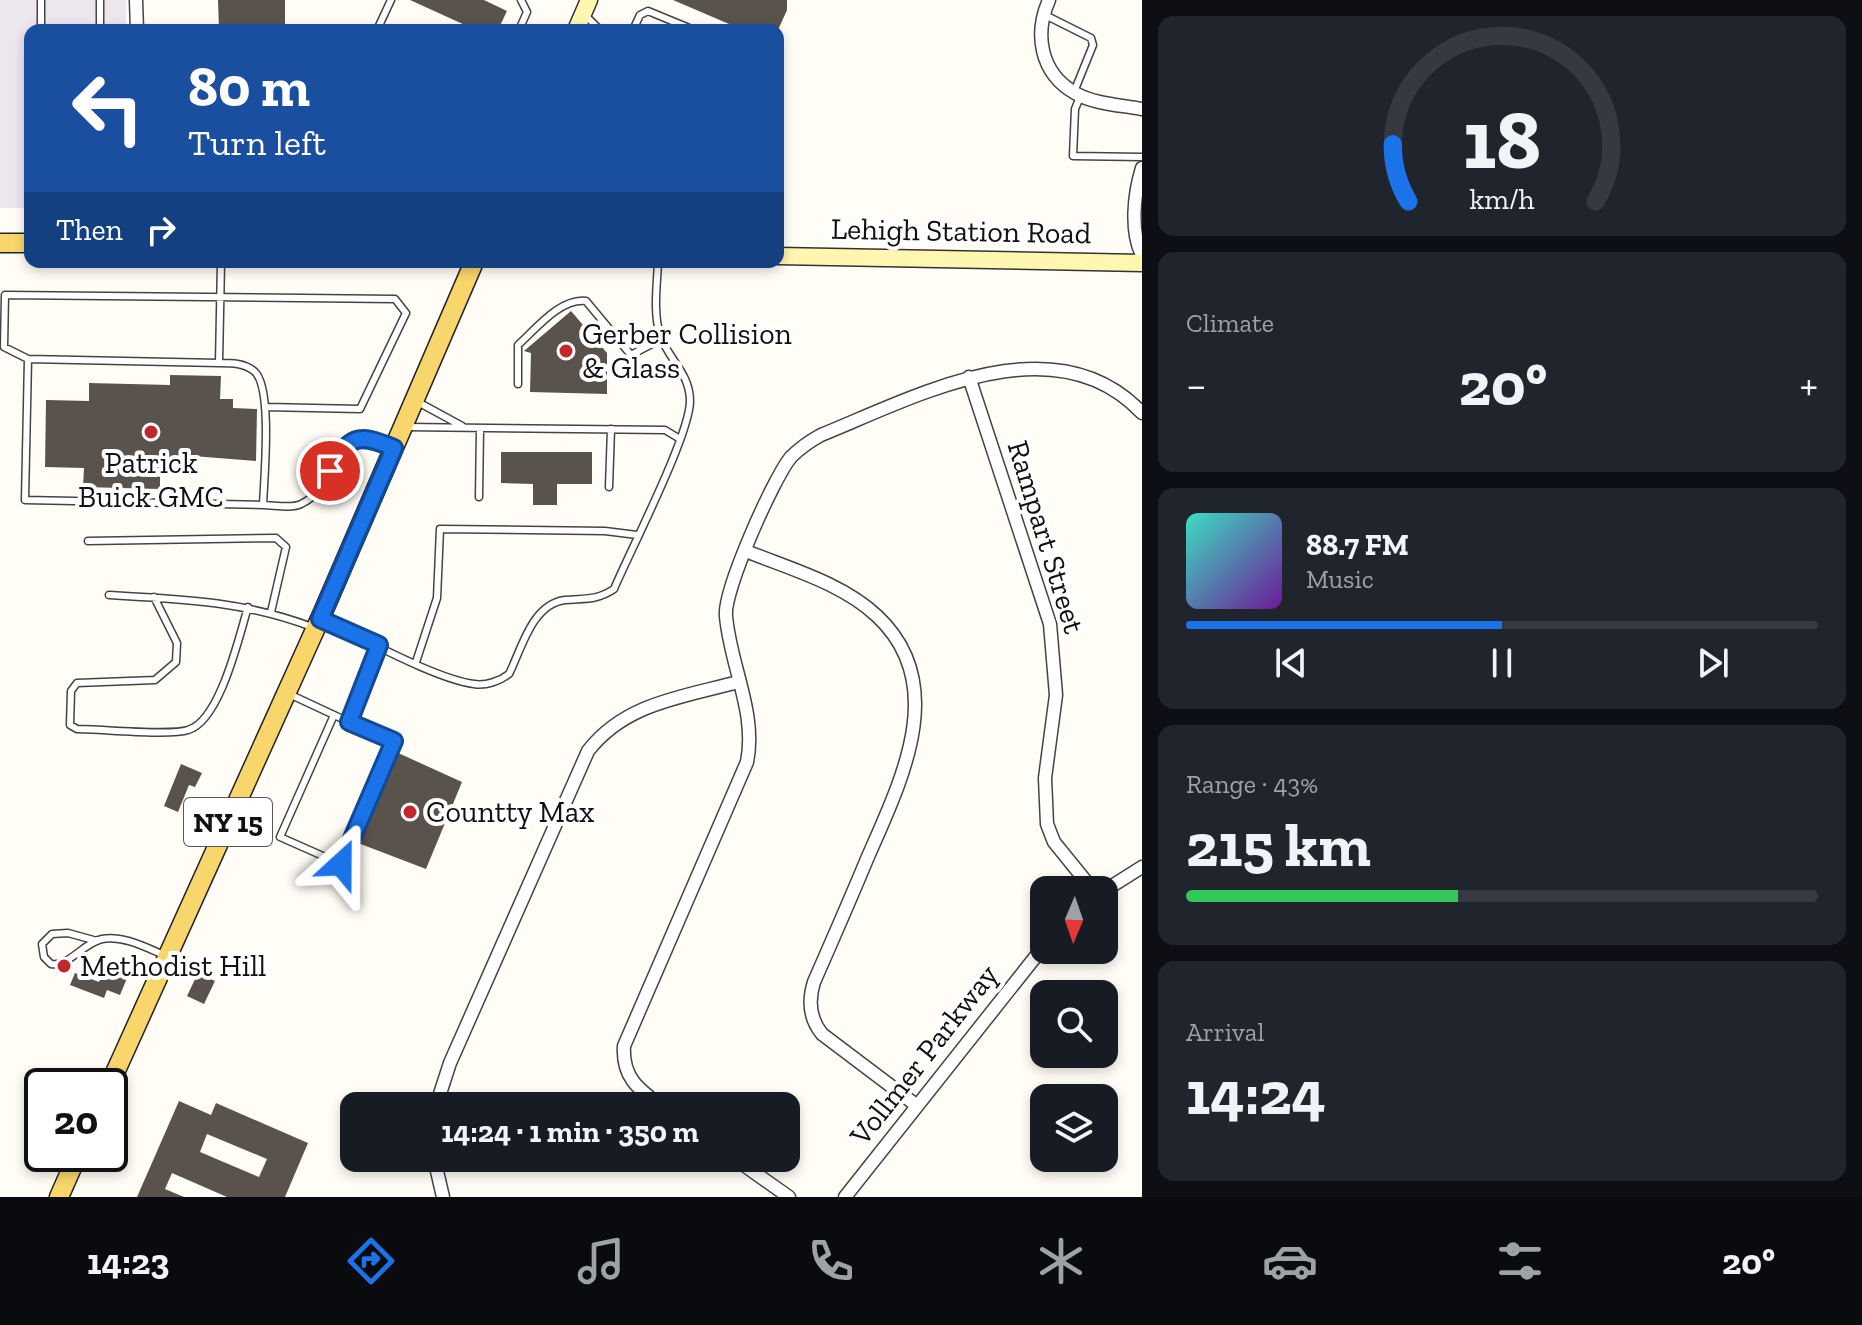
<!DOCTYPE html>
<html lang="en">
<head>
<meta charset="utf-8">
<style>
  body { margin:0; font-family:"Zilla Slab",serif; background:#20242c; color:#f1f3f6; height:100vh; display:flex; flex-direction:column; font-size:30px; white-space:nowrap }
  * { box-sizing:border-box; margin:0 }
  p { font-size:26px; color:#9ea1a6 }
  .icon { flex:none; width:44px; height:44px; fill:none; stroke:currentColor; stroke-width:2; stroke-linecap:round; stroke-linejoin:round }
  .map { position:relative; flex:1; overflow:hidden }
  .details { display:flex; flex-direction:column; gap:16px; padding:16px; background:#0d0f14; width:720px }
  .details>* { flex:none }
  .top-card { position:absolute; left:24px; top:24px; width:760px; height:244px; border-radius:16px; box-shadow:0 4px 12px #0003; background:#1a4fa0; color:#fff; overflow:hidden }
  .needle { width:52px; rotate:182deg }
  .buttons { position:absolute; left:1030px; top:876px; display:grid; gap:16px }
  .buttons a { display:grid; place-items:center; width:88px; height:88px; border-radius:16px; background:#171b24; box-shadow:0 4px 12px #0003; font-size:40px }
  .speed { position:absolute; left:24px; top:1068px; display:flex; gap:16px; font-size:40px; font-weight:700; text-align:center }
  .speed>* { display:grid; place-content:center; width:104px; height:104px; border-radius:50%; background:#171b24; box-shadow:0 4px 12px #0003; line-height:1 }
  .speed .limit { border:4px solid #111; border-radius:12px; background:#fff; color:#111 }
  .pin { position:absolute; display:grid; place-items:center; width:68px; height:68px; color:#fff; margin:-34px; border:4px solid #fff; border-radius:50%; box-shadow:0 2px 8px #0007 }
  .me { position:absolute; width:88px; margin:-44px; rotate:24deg; stroke-linejoin:round; filter:drop-shadow(0 0 6px #0008) }
  .turn { display:flex; align-items:center; gap:28px; height:168px; padding:0 32px; font-size:36px }
  .turn .icon { width:104px; height:104px; stroke-width:2.5 }
  .turn b { display:block; font-size:56px; line-height:68px }
  .then { display:flex; align-items:center; height:76px; padding:0 32px; background:#0003; gap:16px; font-size:30px }
  .big { font-size:60px; font-weight:700; line-height:1.1 }
  .details .tile { flex:1; display:flex; flex-direction:column; justify-content:center; gap:12px; min-width:0; padding:0 28px; border-radius:16px; background:#20242c }
  .details .dial { align-items:center; gap:0 }
  .dial svg { height:208px; overflow:visible; fill:none; stroke:#363941; stroke-width:7; stroke-linecap:round; text-anchor:middle }
  .dial text { fill:#f1f3f6; stroke:none }
  .song { display:flex; align-items:center; gap:24px }
  .cover { width:96px; height:96px; border-radius:12px; background:linear-gradient(135deg,hsl(170 70% 55%),hsl(280 70% 35%)) }
  .played { height:8px; border-radius:4px; background:linear-gradient(90deg,#1a73e8 50%,#363941 50%) }
  .keys { display:flex; justify-content:space-around; direction:ltr }
  .heat { display:flex; justify-content:space-between; align-items:center; font-size:44px; direction:ltr }
  .charge { height:12px; border-radius:6px; background:linear-gradient(90deg,#34c759 43%,#363941 0) }
  .trip { position:absolute; left:340px; top:1092px; width:460px; height:80px; border-radius:16px; background:#171b24; box-shadow:0 4px 12px #0003; font-weight:700; line-height:80px; text-align:center }
  .dock { display:flex; height:128px; justify-content:space-around; align-items:center; background:#090b0e; color:#9ea1a6 }
  .dock .icon { width:56px; height:56px }
  .dock .current { color:#1a73e8 }
  .dock b { font-size:36px; color:#f1f3f6 }
  main { display:flex; flex:1; min-height:0 }
  .map>svg:first-child { display:block }
  .industrial { fill:#eee6ef }
  .building { fill:#5a524d; fill-rule:evenodd }
  .lines { fill:none; stroke-linecap:round; stroke-linejoin:round }
  .lane-casing { stroke:#444; stroke-width:9 }
  .street-casing { stroke:#444; stroke-width:15 }
  .secondary-casing { stroke:#333; stroke-width:19 }
  .primary-casing { stroke:#222; stroke-width:21 }
  .lane { stroke:#fff; stroke-width:6 }
  .street { stroke:#fff; stroke-width:12 }
  .secondary { stroke:#fff6b0; stroke-width:16 }
  .primary { stroke:#f9d66b; stroke-width:18 }
  .route-casing { stroke:#114b97; stroke-width:20 }
  .route { stroke:#1a73e8; stroke-width:14 }
  .poi-dot { fill:#c4262e; stroke:#fff; stroke-width:3 }
  .labels { text-anchor:middle; stroke-width:8; stroke-linejoin:round; paint-order:stroke }
  .shield { fill:#fff; stroke:#585858; stroke-width:2 }
  .shield-label { font-size:28px; font-weight:bold; fill:#111 }
  .street-label { font-size:30px; fill:#111; stroke:#fff }
  .poi-label { font-size:30px; fill:#111; stroke:#fff; text-anchor:start }
</style>
</head>
<body>
<main>
<div class="map">
<svg width="1142" height="1197" viewBox="0 0 1142 1197">
  <rect width="100%" height="100%" fill="#fffdf5"/>
  <path class="industrial" d="M0 0H126V30H30V208H0Z"/>
  <path class="building" d="M218 0H285V30H219Z
    M410 0H484L507 11 498 30H476Z
    M673 0H787V10L778 30H743Z
    M571 311 607 353V394L530 392 531 353 524 351Z
    M170 375 221 376 220 399H233V408L257 409 256 461 180 455V463H160V489L83 487 84 468 45 467 46 400 89 401V383L170 385Z
    M501 452H592V484H557V505H533V484L501 483Z
    M396 752 462 782 426 869 358 843Z
    M181 764 202 773 195 787 189 785 178 812 164 806Z
    M107 962 130 971 120 995 107 990 104 998 70 985 75 973 99 982Z
    M198 973 215 981 204 1004 187 996Z
    M179 1101 211 1115 216 1103 308 1143 285 1197H227L172 1173 165 1189 184 1197H137ZM207 1134 267 1159 259 1177 200 1152Z"/>
  <g class="lines">
    <defs>
      <path id="lane" d="M41 0V30
        M100 0V30
        M1043 14 1091 38 1093 45 1074 92
        M586 16 600 30
        M377 30 391 0
        M519 30 527 12 521 0
        M633 30 640 15 648 11 694 30
        M1080 97 1075 109 1073 156 1142 157
        M221 262 219 363C232 363 244 363 254 371 273 386 264 479 263 505 274 505 292 509 301 504 344 484 324 419 390 446
        M28 359 4 347 5 295 395 299 406 313 360 409 265 407
        M219 363 28 359 25 500 263 505
        M518 384V345C536 329 560 298 586 301L631 355 661 339
        M416 401 462 426
        M406 427 665 430 680 439
        M609 487 611 429
        M479 497 480 429
        M88 541 276 538 286 547 271 612
        M109 595C182 599 243 601 312 627
        M154 597 177 643 176 662 155 680 77 683 71 691 70 725 77 729C101 729 170 736 188 730 220 721 239 637 248 607
        M321 619C361 637 435 679 474 684 486 686 500 681 509 674 522 648 532 604 565 600 584 598 596 601 614 589 630 551 690 435 690 401 690 373 668 359 660 335 653 312 657 286 658 262
        M416 662 437 598 440 529 605 531 637 535
        M289 694 349 722 379 645
        M334 715 280 837 341 864 394 741 349 722
        M97 941 68 933 52 934 42 944 44 957 51 964C69 967 83 943 102 939 122 935 145 947 164 955"/>
      <path id="street" d="M136 0 137 30
        M1049 0C1034 34 1040 73 1075 93 1094 104 1120 105 1142 109
        M1142 168C1134 194 1130 231 1142 255
        M969 377 1050 624 1056 695 1045 778 1047 824 1054 842 1093 890
        M746 551C790 569 842 583 877 616 951 685 900 783 867 859 850 900 832 941 814 982 808 1001 809 1018 822 1034L916 1105
        M1104 891 1142 867
        M436 1106 450 1063 588 751C625 703 683 697 738 682
        M661 1106C638 1089 622 1077 624 1046L747 762C757 713 730 665 726 616 723 591 774 477 791 457 800 448 810 441 821 435 915 397 1055 320 1142 413
        M434 1158 443 1197
        M734 1158 789 1197
        M845 1197 1044 946"/>
      <path id="secondary" d="M576 30 589 0
        M778 256 1142 263"/>
      <path id="primary" d="M0 243H30
        M109 1086 323 612 474 262
        M59 1197 78 1154"/>
    </defs>
    <use href="#lane" class="lane-casing"/>
    <use href="#street" class="street-casing"/>
    <use href="#secondary" class="secondary-casing"/>
    <use href="#primary" class="primary-casing"/>
    <use href="#lane" class="lane"/>
    <use href="#street" class="street"/>
    <use href="#secondary" class="secondary"/>
    <use href="#primary" class="primary"/>
  </g>
  <g class="lines">
    <defs>
      <path id="route" d="M330 471C350 436 356 432 394 448L320 619 379 645 349 722 394 741 341 864"/>
    </defs>
    <use href="#route" class="route-casing"/>
    <use href="#route" class="route"/>
  </g>
  <g class="poi-dot">
    <circle cx="566" cy="351" r="8"/>
    <circle cx="151" cy="432" r="8"/>
    <circle cx="410" cy="812" r="8"/>
    <circle cx="64" cy="966" r="8"/>
  </g>
  <g class="labels">
    <rect class="shield" x="184" y="798" width="88" height="48" rx="6"/>
    <g class="shield-label">
      <text x="228" y="832">NY 15</text>
    </g>
    <g class="street-label">
      <text transform="translate(961 231) rotate(1)" y="10">Lehigh Station Road</text>
      <text transform="translate(1046 537) rotate(73)" y="10">Rampart Street</text>
      <text transform="translate(924 1055) rotate(-52)" y="10">Vollmer Parkway</text>
    </g>
    <g class="poi-label">
      <text x="582" y="344">Gerber Collision<tspan x="582" dy="34">&amp; Glass</tspan></text>
      <text x="151" y="473" text-anchor="middle">Patrick<tspan x="151" dy="34">Buick GMC</tspan></text>
      <text x="426" y="822">Countty Max</text>
      <text x="80" y="976">Methodist Hill</text>
    </g>
  </g>
</svg>
<div class="buttons">
<a><svg class="needle" viewBox="-14 -14 28 28"><path d="M0-13l5 13h-10z" fill="#e53935"/><path d="M0 13l5-13h-10z" fill="#9ea1a6"/></svg></a>
<a><svg class="icon" aria-label="search" viewBox="0 0 24 24"><circle cx="10" cy="10" r="6"/><path d="M15 15l6 6"/></svg></a>
<a><svg class="icon" aria-label="layers" viewBox="0 0 24 24"><path d="M12 4l9 5-9 5-9-5zM3 14l9 5 9-5"/></svg></a>
</div>
<div class="speed"><div class="limit">20</div></div>
<div class="pin" style="left:330px;top:471px;background:#d93025"><svg class="icon" aria-label="arrive" viewBox="0 0 24 24"><path d="M6 21V4h12l-3 4 3 4H6"/></svg></div>
<svg class="me" style="left:341px;top:864px" viewBox="-20 -20 40 40"><path d="M0-17L14 15 0 8-14 15z" fill="#1a73e8" stroke="#fff" stroke-width="4"/></svg>
<div class="trip">14:24 · 1 min · 350 m</div>
<div class="top-card">
<div class="turn"><svg class="icon" aria-label="left" viewBox="0 0 24 24"><path d="M17 20v-9H6M10 6l-5 5 5 5"/></svg><div><b>80 m</b>Turn left</div></div>
<div class="then">Then<svg class="icon" aria-label="right" viewBox="0 0 24 24"><path d="M7 20v-9h11M14 6l5 5-5 5"/></svg></div>
</div>
</div>
<section class="details">
<div class="tile dial"><svg viewBox="0 0 100 80">
<path d="M14 69A42 42 0 1 1 86 69"/>
<path d="M14 69A42 42 0 0 1 8 47" stroke="#1a73e8"/>
<text x="50" y="56" font-size="32" font-weight="700">18</text>
<text x="50" y="72" font-size="11">km/h</text>
</svg></div>
<div class="tile"><p>Climate</p>
<div class="heat"><a>−</a><b class="big">20°</b><a>+</a></div>
</div>
<div class="tile">
<div class="song"><i class="cover"></i><div><b>88.7 FM</b><p>Music</p></div></div>
<div class="played"></div>
<div class="keys"><svg class="icon" aria-label="previous" viewBox="0 0 24 24"><path d="M18 5L8 12l10 7zM5 5v14"/></svg><svg class="icon" aria-label="pause" viewBox="0 0 24 24"><path d="M8 5v14M16 5v14"/></svg><svg class="icon" aria-label="next" viewBox="0 0 24 24"><path d="M6 5l10 7-10 7zM19 5v14"/></svg></div>
</div>
<div class="tile"><p>Range · 43%</p><b class="big">215 km</b><div class="charge"></div></div>
<div class="tile"><p>Arrival</p><b class="big">14:24</b></div>
</section>
</main>
<nav class="dock">
<b>14:23</b>
<svg class="icon current" aria-label="directions" viewBox="0 0 24 24"><path d="M12 3l9 9-9 9-9-9zM9 14v-3h6M13 9l2 2-2 2"/></svg>
<svg class="icon" aria-label="music" viewBox="0 0 24 24"><path d="M9 18V5l10-2v13"/><circle cx="6" cy="18" r="3"/><circle cx="16" cy="16" r="3"/></svg>
<svg class="icon" aria-label="phone" viewBox="0 0 24 24"><path d="M5 4h4l2 5-3 2q2 4 5 5l2-3 5 2v4C11 20 4 13 5 4z"/></svg>
<svg class="icon" aria-label="climate" viewBox="0 0 24 24"><path d="M12 3v18M4 7l16 10M4 17L20 7"/></svg>
<svg class="icon" aria-label="car" viewBox="0 0 24 24"><path d="M5 17H2v-5l4-1 3-4h7l3 4 3 1v5h-3M9 17h6M6 11h13"/><circle cx="7" cy="17" r="2"/><circle cx="17" cy="17" r="2"/></svg>
<svg class="icon" aria-label="filters" viewBox="0 0 24 24"><path d="M4 7h16M4 17h16"/><circle cx="9" cy="7" r="2"/><circle cx="15" cy="17" r="2"/></svg>
<b>20°</b>
</nav>
</body>
</html>
